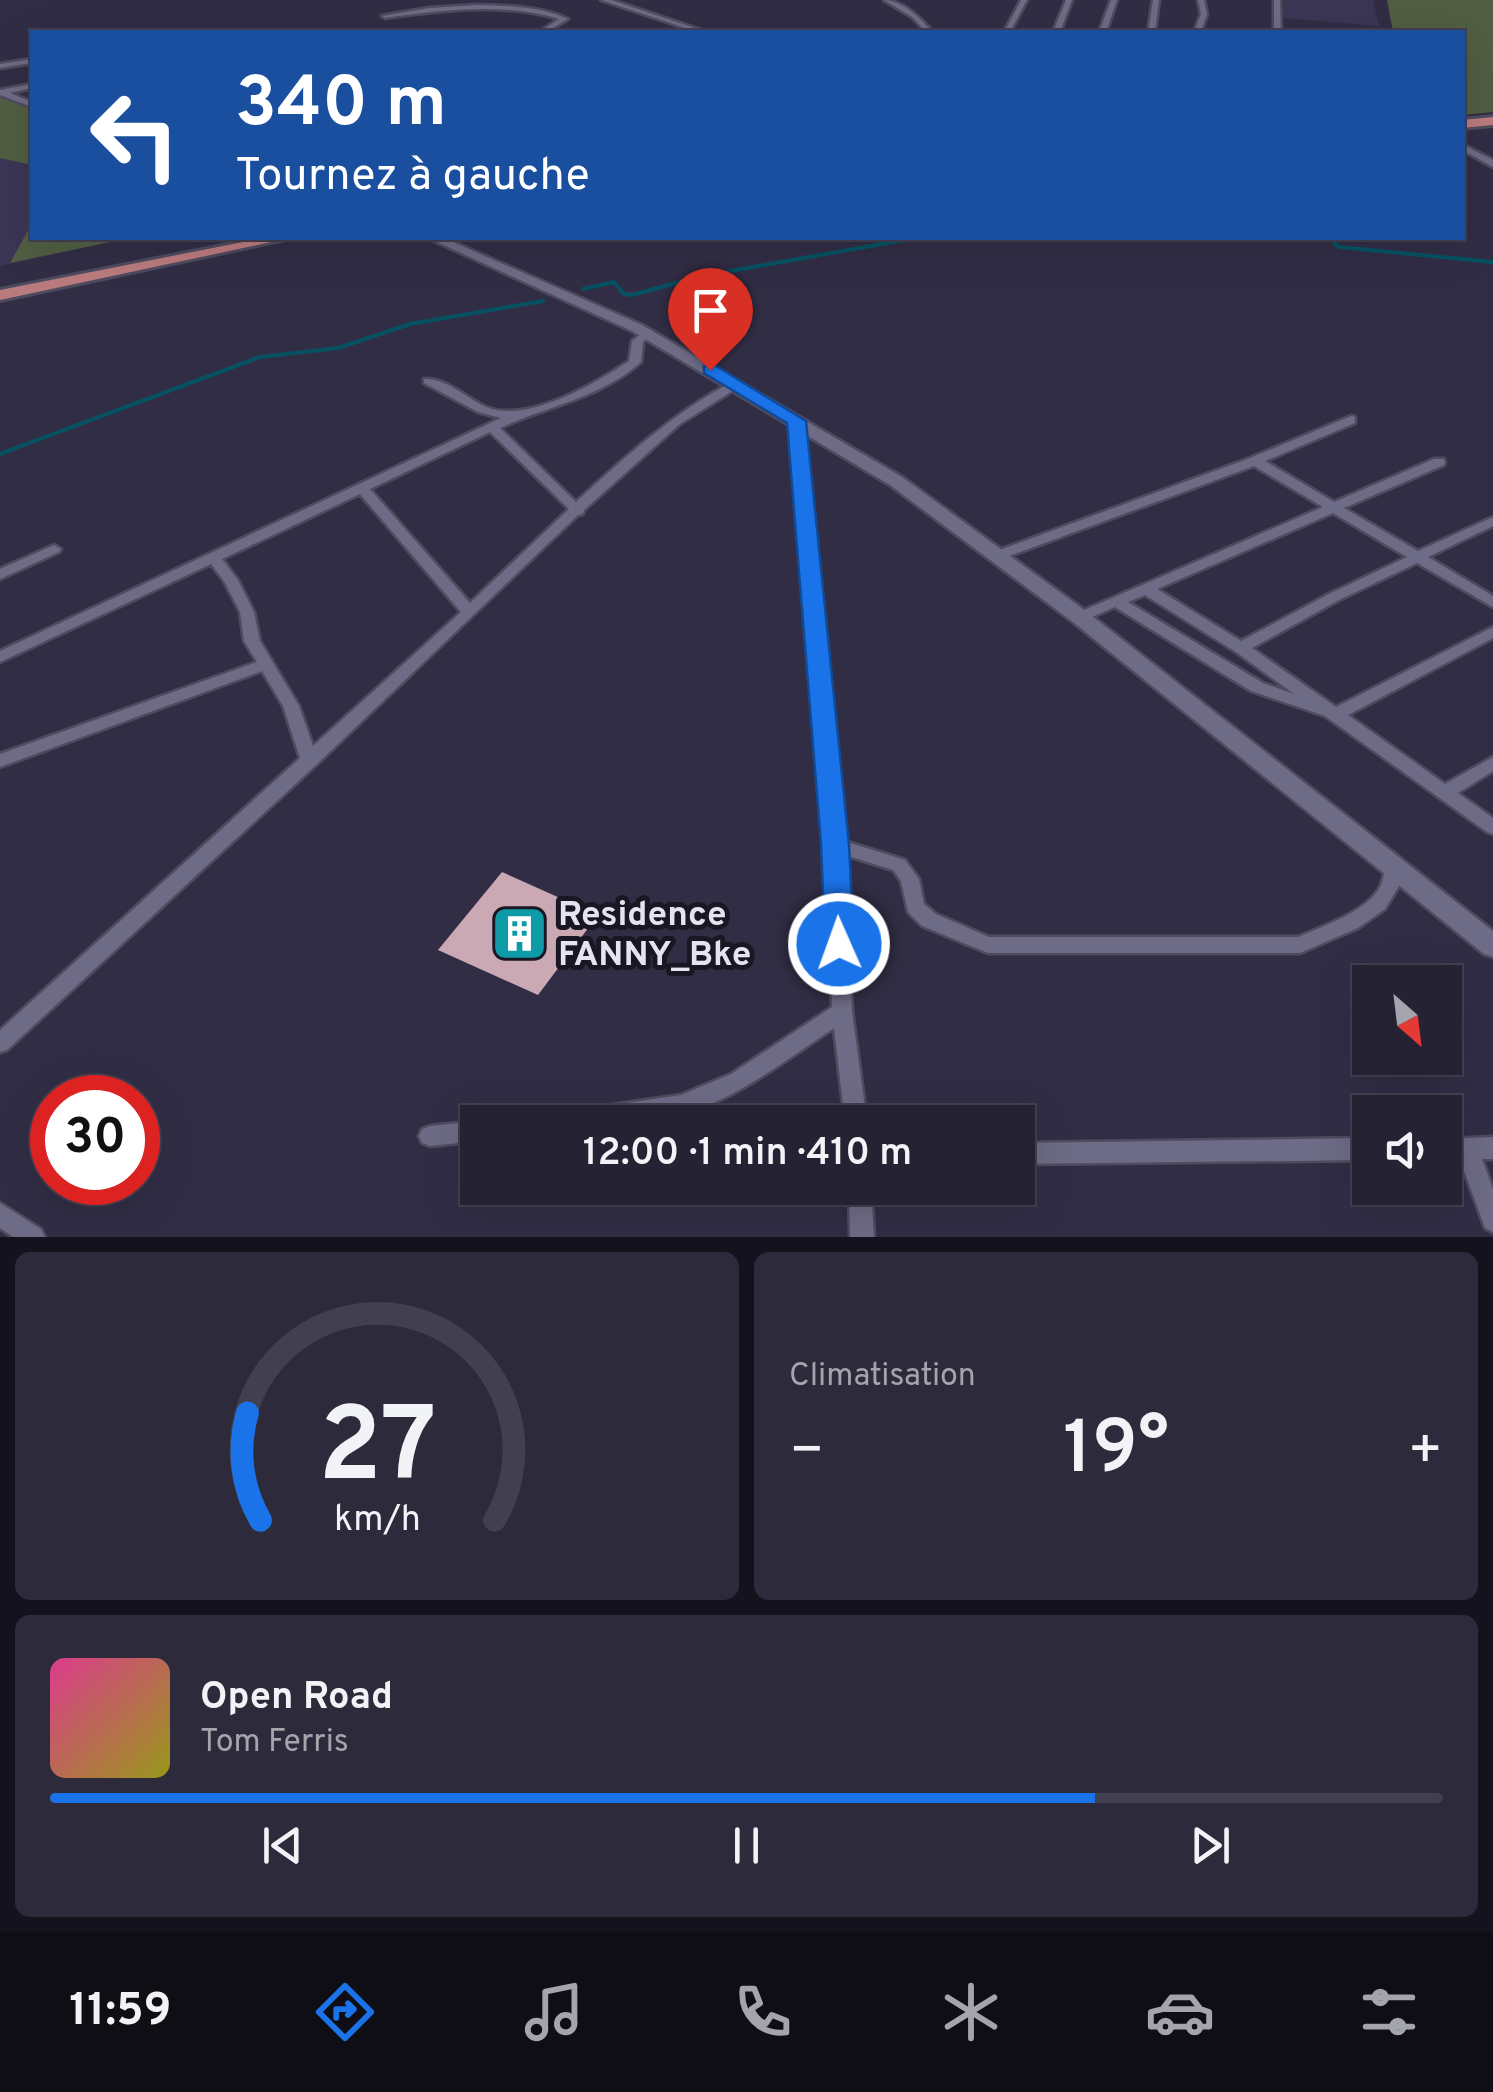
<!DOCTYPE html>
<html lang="fr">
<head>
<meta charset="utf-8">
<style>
  body { margin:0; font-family:Overpass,sans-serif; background:#2d2a3c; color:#f1f3f6; height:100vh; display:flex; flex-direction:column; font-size:38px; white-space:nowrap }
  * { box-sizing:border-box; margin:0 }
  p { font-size:32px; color:#a3a4ac }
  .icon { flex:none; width:55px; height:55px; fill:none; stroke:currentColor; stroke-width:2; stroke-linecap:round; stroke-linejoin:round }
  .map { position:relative; height:1237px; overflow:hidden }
  .side { display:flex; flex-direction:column; gap:15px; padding:15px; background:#14131d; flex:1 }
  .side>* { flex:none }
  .guide { position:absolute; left:30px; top:30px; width:1435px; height:210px; border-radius:0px; box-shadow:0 10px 40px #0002,0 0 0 2px #423f4f; background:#1a4fa0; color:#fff; overflow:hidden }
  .needle { width:65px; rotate:152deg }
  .controls { position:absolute; left:1352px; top:965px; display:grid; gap:20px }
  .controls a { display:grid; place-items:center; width:110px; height:110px; border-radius:0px; background:#252234; box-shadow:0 10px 40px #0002,0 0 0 2px #423f4f; font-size:50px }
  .speed { position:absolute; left:30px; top:1075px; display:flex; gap:20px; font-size:50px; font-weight:700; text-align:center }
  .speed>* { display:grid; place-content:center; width:130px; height:130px; border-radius:50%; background:#252234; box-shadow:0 10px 40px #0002,0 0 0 2px #423f4f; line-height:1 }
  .speed .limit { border:15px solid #d22; background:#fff; color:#111 }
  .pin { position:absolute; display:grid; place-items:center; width:85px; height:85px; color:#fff; margin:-102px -42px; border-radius:50% 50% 50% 0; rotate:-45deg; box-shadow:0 0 10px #0007 }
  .pin .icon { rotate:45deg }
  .me { position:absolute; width:110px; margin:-55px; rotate:358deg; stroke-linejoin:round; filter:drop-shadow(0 0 8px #0008) }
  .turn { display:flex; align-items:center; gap:35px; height:210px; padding:0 40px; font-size:45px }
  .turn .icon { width:130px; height:130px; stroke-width:2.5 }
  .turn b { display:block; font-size:70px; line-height:85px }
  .big { font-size:75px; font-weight:600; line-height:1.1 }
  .side .card { flex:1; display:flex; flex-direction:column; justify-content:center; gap:15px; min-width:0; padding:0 35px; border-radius:15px; background:#2d2a3c }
  .side .dial { align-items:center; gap:0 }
  .dial svg { height:260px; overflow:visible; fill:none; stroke:#423f4f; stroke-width:7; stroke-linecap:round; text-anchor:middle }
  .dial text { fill:#f1f3f6; stroke:none }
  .song { display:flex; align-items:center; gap:30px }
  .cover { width:120px; height:120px; border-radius:15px; background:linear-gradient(135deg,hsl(330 70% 55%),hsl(60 70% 35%)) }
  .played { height:10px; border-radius:5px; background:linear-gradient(90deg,#1a73e8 75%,#423f4f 75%) }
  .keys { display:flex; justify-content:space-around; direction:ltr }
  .heat { display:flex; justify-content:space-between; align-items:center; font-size:55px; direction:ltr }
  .side .tiles { flex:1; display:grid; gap:15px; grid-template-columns:1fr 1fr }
  .card:last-child { grid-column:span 2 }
  .trip { position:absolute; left:460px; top:1105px; width:575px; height:100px; border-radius:0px; background:#252234; box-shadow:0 10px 40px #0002,0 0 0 2px #423f4f; font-weight:600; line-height:100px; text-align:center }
  .tabs { display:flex; height:160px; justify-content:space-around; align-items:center; background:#0f0e15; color:#a3a4ac }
  .tabs .icon { width:70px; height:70px }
  .tabs .active { color:#1a73e8 }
  .tabs b { font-size:45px; color:#f1f3f6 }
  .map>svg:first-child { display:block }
  .built { fill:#3b3654 }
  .green { fill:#515e43 }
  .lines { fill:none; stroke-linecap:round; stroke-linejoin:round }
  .stream { stroke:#065263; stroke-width:4 }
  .building { fill:#caa8b4 }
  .minor-casing { stroke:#4e4b5f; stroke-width:5 }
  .secondary-casing { stroke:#4e4b5f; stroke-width:5 }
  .primary-casing { stroke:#4e4b5f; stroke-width:6 }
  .minor { fill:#6e6b86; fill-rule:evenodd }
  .secondary { fill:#6e6b86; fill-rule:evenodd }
  .primary { fill:#ba7b7e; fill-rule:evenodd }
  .route { fill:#1a73e8; stroke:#114b97; stroke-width:2.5 }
  .labels { text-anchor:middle; stroke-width:10; stroke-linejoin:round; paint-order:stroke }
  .near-poi-label { font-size:35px; font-weight:bold; fill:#e4e3f2; stroke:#191722; text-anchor:start }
</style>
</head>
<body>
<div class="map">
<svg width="1493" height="1237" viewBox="0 0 1493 1237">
  <rect width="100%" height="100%" fill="#312d45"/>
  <path class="built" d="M1283 0H1373L1379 26 1283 18Z
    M0 95 32 107V238H129L0 266Z"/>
  <path class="green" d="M1387 0H1493V112L1463 115 1462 32H1393Z
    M0 95 32 107V165L0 158Z
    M32 223V238H129L10 263Z"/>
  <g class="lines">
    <path class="stream" d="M1321 238 1331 239 1339 247 1493 262
      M583 289 614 282 624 294 632 295 702 276 916 238
      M0 454 260 357 338 348 410 324 543 301"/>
  </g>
  <path class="building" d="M502 872 598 915 538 995 438 950Z"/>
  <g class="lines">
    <defs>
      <path id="minor" d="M601 0H611L707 32H697Z
        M884 0C904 1 920 18 933 32H926L912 17Z
        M1021 0H1027L1010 32H1004Z
        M1066 0H1072L1060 32H1053Z
        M1111 0H1117L1106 32H1099Z
        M1153 0H1159L1155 32H1148Z
        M1198 0H1204L1207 14 1201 32H1194L1201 14Z
        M1274 0H1280L1281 32H1274Z
        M477 5C508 6 540 6 568 19L546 32H539L559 19C503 2 442 10 385 18L382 16 429 8Z
        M514 30 517 32H507L509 31Z
        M32 59V63L0 68V64Z
        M32 84V88L10 93 32 102V107L0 95V90Z
        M1462 144 1493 160V167L1462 150Z
        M646 330 652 333 643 342 641 362C601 398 547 406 500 428L576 502C625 457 673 413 732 382L736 381 742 385 680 424 584 510 583 514 578 515 316 765 7 1050 0 1052V1030L300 758 283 706 262 671 0 767V754L257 662 244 641 240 612 224 581 211 564 0 662V651L501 418 478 412 424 383V379C447 378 466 398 486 407 527 424 596 383 629 361L632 341ZM490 432 569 509 470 603 370 489ZM360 494 461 612 313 746 299 706 260 641 254 612 238 580 222 559Z
        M1351 416 1355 417V423L1265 461 1334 502 1434 459H1444L1445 462 1444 465 1344 508 1418 551 1493 517V526L1428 557 1493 596V607L1417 563 1339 600 1252 648 1336 707 1493 627V638L1348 715 1445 784 1493 757V771L1458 793 1493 818V834L1487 832 1325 716 1251 691 1115 607 1085 620H1075L1073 617 1075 614 1323 507 1254 466 1004 558H994L992 555 994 552 1250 458ZM1333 513 1407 557 1329 594 1241 641 1157 589ZM1145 595 1236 652 1294 694 1263 683 1128 602Z
        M796 417 802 421 844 841 905 860 919 879 924 904 936 914 989 937H1298C1323 926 1369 911 1381 885 1384 877 1384 868 1388 861L1394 859 1400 861 1403 866 1399 886 1385 909 1358 928 1300 953H988L922 926 908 912 901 881 893 870 845 855 852 1011 867 1122H845L834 1028C786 1060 741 1096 685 1114 643 1127 595 1122 552 1122L555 1115 563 1112 681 1095 731 1074 832 1007 826 845 790 421Z
        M54 545 61 549 59 552 0 579V569Z
        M478 1121 483 1122H478V1141L430 1146 422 1143 419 1136 422 1129 430 1126Z
        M1493 1137V1159H1482L1493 1189V1232L1485 1228 1460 1160 1445 1161V1139Z
        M1370 1138V1160L1018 1164V1143Z
        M849 1188H871L874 1237H850Z
        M0 1203 41 1229 45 1237H13L0 1228Z"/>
      <path id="secondary" d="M428 238H444L642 325 902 477 1087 612 1493 931V957L1484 954 1073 622 890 485 632 331Z"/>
      <path id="primary" d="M1493 117V125L1462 128V120Z
        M263 238H290L0 300V290Z"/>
    </defs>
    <use href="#minor" class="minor-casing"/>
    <use href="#secondary" class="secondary-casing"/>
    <use href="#primary" class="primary-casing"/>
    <use href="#minor" class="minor"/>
    <use href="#secondary" class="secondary"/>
    <use href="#primary" class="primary"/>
  </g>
  <path class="route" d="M704 366H716L806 421 849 844 854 944 850 953 839 957 829 953 825 944 821 844 787 423 704 373Z"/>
  <defs>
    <symbol id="building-square" viewBox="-11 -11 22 22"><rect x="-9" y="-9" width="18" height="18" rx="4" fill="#0f9aa8" stroke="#191722"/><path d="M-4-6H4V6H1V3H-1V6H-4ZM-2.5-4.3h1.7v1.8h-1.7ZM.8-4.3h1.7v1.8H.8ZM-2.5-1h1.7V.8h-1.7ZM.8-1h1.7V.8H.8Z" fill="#fff"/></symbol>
  </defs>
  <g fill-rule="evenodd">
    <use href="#building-square" x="488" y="902" width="63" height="63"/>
  </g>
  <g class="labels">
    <g class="near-poi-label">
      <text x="558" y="925">Residence<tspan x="558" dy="40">FANNY_Bke</tspan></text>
    </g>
  </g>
</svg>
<div class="controls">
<a><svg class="needle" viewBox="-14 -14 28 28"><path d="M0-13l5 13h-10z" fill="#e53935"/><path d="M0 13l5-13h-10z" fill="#a3a4ac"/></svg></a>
<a><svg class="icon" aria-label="sound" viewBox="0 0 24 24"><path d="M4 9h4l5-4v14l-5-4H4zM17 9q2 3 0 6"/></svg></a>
</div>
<div class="speed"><div class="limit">30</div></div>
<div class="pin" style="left:710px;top:370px;background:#d93025"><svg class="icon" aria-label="arrive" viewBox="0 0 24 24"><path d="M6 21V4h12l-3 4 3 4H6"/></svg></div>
<svg class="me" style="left:839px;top:944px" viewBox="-20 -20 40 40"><circle r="17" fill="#1a73e8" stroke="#fff" stroke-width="3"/><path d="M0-11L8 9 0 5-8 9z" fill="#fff"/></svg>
<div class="trip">12:00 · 1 min · 410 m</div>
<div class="guide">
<div class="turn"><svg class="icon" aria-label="left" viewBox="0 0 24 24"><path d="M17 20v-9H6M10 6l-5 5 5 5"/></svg><div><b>340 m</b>Tournez à gauche</div></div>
</div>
</div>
<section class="side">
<div class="tiles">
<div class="card dial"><svg viewBox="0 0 100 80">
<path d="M14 69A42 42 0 1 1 86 69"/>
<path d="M14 69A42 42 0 0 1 10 36" stroke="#1a73e8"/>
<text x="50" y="56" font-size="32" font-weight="700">27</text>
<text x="50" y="72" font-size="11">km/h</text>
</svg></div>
<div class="card"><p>Climatisation</p>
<div class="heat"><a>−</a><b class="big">19°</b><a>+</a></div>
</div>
<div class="card">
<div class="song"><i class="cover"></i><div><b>Open Road</b><p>Tom Ferris</p></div></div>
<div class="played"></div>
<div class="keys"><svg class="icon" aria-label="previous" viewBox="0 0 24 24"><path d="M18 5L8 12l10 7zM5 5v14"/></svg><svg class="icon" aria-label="pause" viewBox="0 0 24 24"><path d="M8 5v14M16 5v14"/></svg><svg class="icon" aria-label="next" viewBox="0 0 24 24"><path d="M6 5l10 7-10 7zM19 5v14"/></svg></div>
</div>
</div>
</section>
<nav class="tabs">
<b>11:59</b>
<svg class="icon active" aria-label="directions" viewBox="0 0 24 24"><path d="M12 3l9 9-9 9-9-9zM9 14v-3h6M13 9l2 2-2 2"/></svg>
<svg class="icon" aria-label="music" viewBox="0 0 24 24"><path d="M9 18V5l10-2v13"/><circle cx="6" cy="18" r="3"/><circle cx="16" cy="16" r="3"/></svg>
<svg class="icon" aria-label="phone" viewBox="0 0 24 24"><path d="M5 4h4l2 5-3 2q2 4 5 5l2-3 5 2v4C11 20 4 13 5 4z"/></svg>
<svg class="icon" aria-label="climate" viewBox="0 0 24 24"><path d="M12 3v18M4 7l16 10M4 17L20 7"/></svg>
<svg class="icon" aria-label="car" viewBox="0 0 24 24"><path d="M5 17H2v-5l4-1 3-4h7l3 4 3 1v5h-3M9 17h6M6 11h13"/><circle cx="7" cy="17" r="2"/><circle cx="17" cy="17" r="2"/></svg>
<svg class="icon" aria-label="filters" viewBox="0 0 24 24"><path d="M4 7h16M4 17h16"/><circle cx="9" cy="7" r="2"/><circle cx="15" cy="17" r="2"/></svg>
</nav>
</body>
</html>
